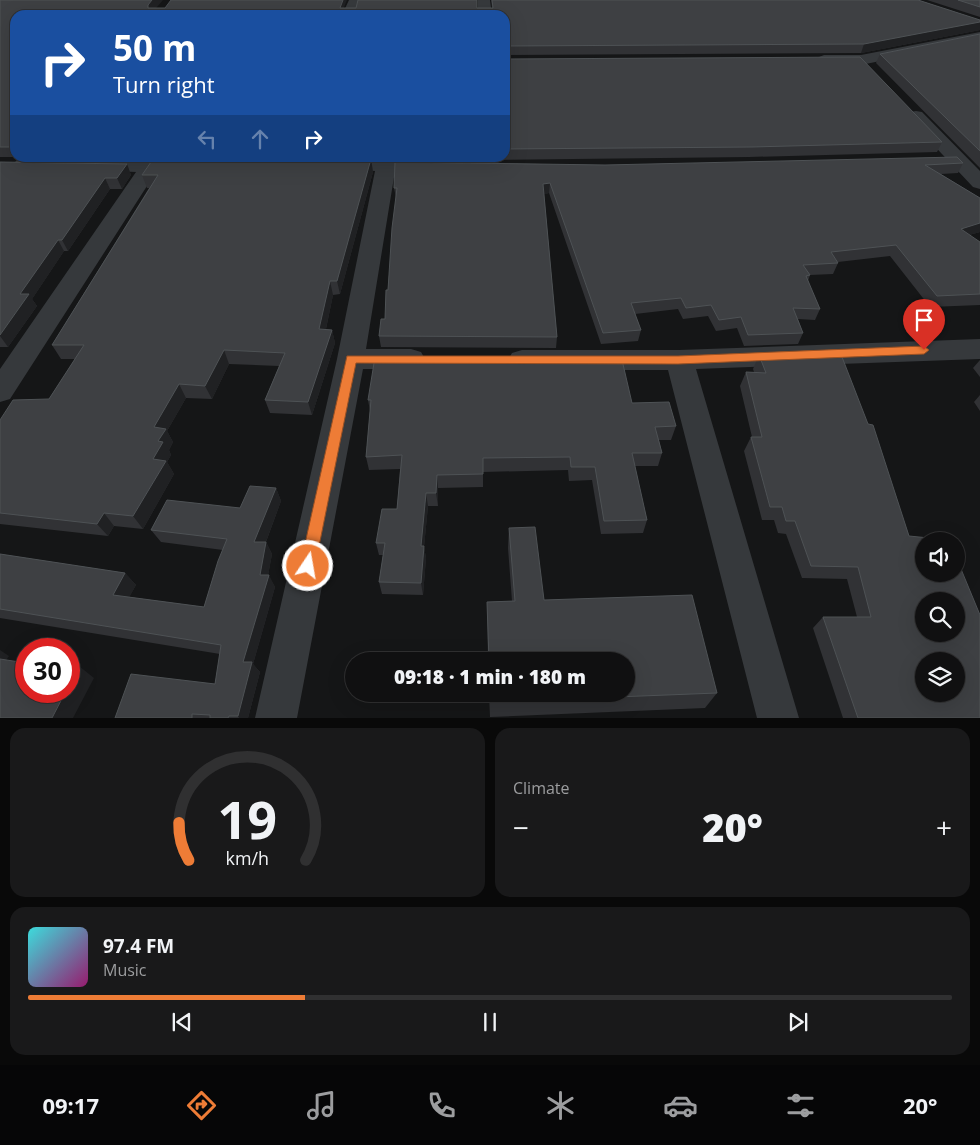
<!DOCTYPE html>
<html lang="en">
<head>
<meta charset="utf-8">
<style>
  body { margin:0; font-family:"Open Sans",sans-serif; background:#19191a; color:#f1f3f6; height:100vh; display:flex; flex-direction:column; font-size:19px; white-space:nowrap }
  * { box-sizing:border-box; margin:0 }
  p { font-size:16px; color:#9c9d9f }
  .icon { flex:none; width:28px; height:28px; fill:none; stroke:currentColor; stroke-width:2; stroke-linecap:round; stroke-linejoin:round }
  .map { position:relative; height:718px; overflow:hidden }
  .sheet { display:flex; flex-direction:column; gap:10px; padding:10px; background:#090909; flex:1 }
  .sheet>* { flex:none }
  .hud { position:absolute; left:10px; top:10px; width:500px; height:152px; border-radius:15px; box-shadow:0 5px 20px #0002,0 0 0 1px #303031; background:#1a4fa0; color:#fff; overflow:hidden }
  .controls { position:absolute; left:915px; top:532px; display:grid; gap:10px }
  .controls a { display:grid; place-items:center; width:50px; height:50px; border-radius:50%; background:#101011; box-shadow:0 5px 20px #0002,0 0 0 1px #303031; font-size:25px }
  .speed { position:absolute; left:15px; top:638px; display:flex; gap:10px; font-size:25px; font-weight:700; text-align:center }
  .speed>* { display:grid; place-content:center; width:65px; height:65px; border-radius:50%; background:#101011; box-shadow:0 5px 20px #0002,0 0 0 1px #303031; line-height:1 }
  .speed .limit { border:8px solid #d22; background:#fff; color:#111 }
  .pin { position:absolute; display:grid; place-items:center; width:42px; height:42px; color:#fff; margin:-51px -21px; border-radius:50% 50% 50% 0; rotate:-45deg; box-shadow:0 0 5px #0007 }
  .pin .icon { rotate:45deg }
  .me { position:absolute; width:55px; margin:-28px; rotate:12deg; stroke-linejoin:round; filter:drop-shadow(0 0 4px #0008) }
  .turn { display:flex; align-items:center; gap:18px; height:105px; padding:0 20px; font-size:22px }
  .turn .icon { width:65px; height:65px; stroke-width:2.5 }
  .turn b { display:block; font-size:35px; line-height:42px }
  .lanes { display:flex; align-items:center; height:48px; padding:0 20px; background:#0003; justify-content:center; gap:25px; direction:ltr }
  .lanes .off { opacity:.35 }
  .big { font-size:38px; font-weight:800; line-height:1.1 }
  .sheet .widget { flex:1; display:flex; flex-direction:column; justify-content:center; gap:8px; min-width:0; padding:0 18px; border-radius:15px; background:#19191a }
  .sheet .dial { align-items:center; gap:0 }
  .dial svg { height:130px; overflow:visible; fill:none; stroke:#303031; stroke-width:7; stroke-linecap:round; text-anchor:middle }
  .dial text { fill:#f1f3f6; stroke:none }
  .song { display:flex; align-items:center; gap:15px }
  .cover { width:60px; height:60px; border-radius:8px; background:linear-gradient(135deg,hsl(180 70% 55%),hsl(320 70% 35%)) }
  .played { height:5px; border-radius:2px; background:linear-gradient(90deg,#ee7c36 30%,#303031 30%) }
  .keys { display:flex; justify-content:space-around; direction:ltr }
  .heat { display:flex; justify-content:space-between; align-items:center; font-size:28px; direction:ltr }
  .sheet .tiles { flex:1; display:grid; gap:10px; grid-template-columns:1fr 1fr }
  .widget:last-child { grid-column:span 2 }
  .trip { position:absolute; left:345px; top:652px; width:290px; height:50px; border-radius:25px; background:#101011; box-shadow:0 5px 20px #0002,0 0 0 1px #303031; font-weight:800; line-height:50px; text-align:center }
  .menu { display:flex; height:80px; justify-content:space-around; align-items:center; background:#060607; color:#9c9d9f }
  .menu .icon { width:35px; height:35px }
  .menu .current { color:#ee7c36 }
  .menu b { font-size:22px; color:#f1f3f6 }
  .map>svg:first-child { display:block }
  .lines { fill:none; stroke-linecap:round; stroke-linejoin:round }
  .minor { fill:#36393c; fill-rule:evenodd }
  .wall { fill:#313235 }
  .shaded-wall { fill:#202123 }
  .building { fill:#3e4043; stroke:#4e5255; fill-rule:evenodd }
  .route { fill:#ee7c36; stroke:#9b5123 }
</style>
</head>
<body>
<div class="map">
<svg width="980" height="718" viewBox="0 0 980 718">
  <rect width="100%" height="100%" fill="#151617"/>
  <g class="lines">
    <path class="minor" d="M349 0H361L356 15H342Z
      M478 0H490L492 15H478Z
      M980 32V40L861 65H824L819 63 816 60 819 57 824 55H861Z
      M916 111 922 112 980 171V189L973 187 910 120 907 116 910 112Z
      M19 158H40C33 167 27 171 16 168L13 164Z
      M334 158 433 160 440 162 443 166 440 170 433 172 395 171 366 349H411L421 352 425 359 421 366 411 369H363L297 718H255L337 359 375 171 327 168 324 164 327 160Z
      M471 158H490L491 168 488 172 481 174 474 172 471 168Z
      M92 160H183L190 162 193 166 190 170 156 172 10 399 0 402V369L136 172 85 170 82 166 85 162Z
      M980 339V359L696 369 799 718H757L668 370H522L512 367 508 360 512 353 522 350H679Z"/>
  </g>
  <path class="wall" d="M0 0 156 8H492L491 0H918L980 20V30L861 53 505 55V15H15V157H0Z
    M927 0H980V17Z
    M980 34V168L876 63 880 54Z
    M505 59 942 142 937 152 749 157 481 160 419 158H505Z
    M28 158H277L149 159Z
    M371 159 373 172 340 294 333 295 326 329 332 330 335 343 312 415 270 413 265 400 279 366 229 364 212 399 186 398 167 431 173 442 169 450 171 455 167 462 174 474 143 529 114 526 108 536 0 524V420L49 399 75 359H61L52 345 149 188H147L142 175Z
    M0 162 127 164 131 175 122 189H110L68 251H64L32 299 37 306 8 347H0Z
    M963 163 958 173 941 174 980 198V232L969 235 980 242V305L930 307 890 256 838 262V263L833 274 810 275 808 281 820 309 815 320 798 319 803 333 798 344 744 346 737 328 716 331 708 316 683 319 678 309 635 314 641 330 638 341 601 344 549 193 544 194 557 337 556 348 381 347 379 336 385 319 396 198 394 188 605 165Z
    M759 355 909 536 980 718H843L813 628 823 617H857L847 579 802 578 786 534 778 533 774 520H762L744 451 751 437H752L740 386 746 372H754L753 369Z
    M980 360V377L973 368Z
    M560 361 632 403 676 426 671 440H659L662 453 658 466H635L647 520 643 533 601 534 592 480 569 481 568 470 483 472V487L438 488V506H428L424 547 426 558 423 595 382 594 379 582 383 555H379L376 543 397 509 400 469 369 470 366 457 370 411 368 400Z
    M980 395V411L974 402Z
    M276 488 281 501 266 542 272 554 268 575 275 587 253 664 260 672 248 718H115L215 684 220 654 0 618V554L125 573 136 585 129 597 204 607 223 550 161 542 151 530 240 508Z
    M509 528 544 600 717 693 705 708 490 717 489 694H626V661H488L487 602 512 601 508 548Z"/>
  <path class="shaded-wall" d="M152 0H163L151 14 148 8V5Z
    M343 0H347L341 15 340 8Z
    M980 22V30L861 53 864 44Z
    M371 159 373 172 340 294 337 281Z
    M127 164 131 175 122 189 117 178Z
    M105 178 110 189 68 251 62 240Z
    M550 183 549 193 542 195 543 184Z
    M980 223V232L954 239 961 229Z
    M58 240 64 251 32 299 37 306 8 347 0 336V335L20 294Z
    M330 281 333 295 323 343 319 329Z
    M332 330 335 343 312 415 308 402Z
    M224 350 229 364 212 399 205 386Z
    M179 384 186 398 167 431 173 442 169 450 171 455 167 462 174 474 143 529 133 516 158 441 154 427Z
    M437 475 438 488V506L436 493Z
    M276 488 281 501 261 555 254 542Z
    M426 493 428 506 424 547 426 558 423 595 421 583V546Z
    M104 513 114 526 108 536 97 524Z
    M266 542 272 554 268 576 269 575 275 587 253 664 260 672 248 718H239L238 716 243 662Z
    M125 573 136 585 124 607 113 595Z
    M0 650 9 656 1 668H0Z
    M79 666 94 678 73 718H52L66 691H69V686Z"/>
  <path class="building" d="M0 0H152L148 5V8H165L171 0H343L340 8H356L358 0H477V8H493L492 0H918L980 20V22L864 44 505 46V15H15V147H0Z
    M958 0H980V7Z
    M980 34V151L880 54Z
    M860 57 942 142 752 147 505 149V59Z
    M957 157 963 163 925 165 980 198V223L961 229 980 242V294L937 296 896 245 831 252 838 263 803 265 810 275 806 276 820 309 793 308 803 333 748 335 741 317 719 320 711 305 686 308 681 298 631 303 641 330 603 333 550 183 543 184 557 337 379 336 381 319H385L386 290H388L392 228 397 188H394L395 162 605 165Z
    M371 159 337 281H330L319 329 332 330 308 402 265 400 285 353 224 350 205 386 179 384 154 427 166 429 158 441 163 442 153 459 166 461 133 516 104 513 97 524 0 513V420L13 400 49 399 84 345H52L158 175H142L151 162Z
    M0 162 127 164 117 178H105L62 240H58L20 294H29L0 335Z
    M814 353 816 357H842L868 424 873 425 909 536 949 540 950 541H924V574H956V557L980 615V718H858L823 617H871L858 567 811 566 795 521H786L782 507H770L751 437H762L746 372 766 373 759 355ZM924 601H956V634H924ZM924 661H956V694H924Z
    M375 357 560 358V361L622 360 632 403 669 402 676 426 655 427 662 453H632L647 520 604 521 595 467H571L570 457 483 458V474L437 475 436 493H426L421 546H424L421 583 379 582 385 543H376L382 509H397L402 455 366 457 371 400H368Z
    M250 486 276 488 254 542H266L260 575H269L243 662H252L238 716H229L228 718H210V715L192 714V718H115L131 674 215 684 221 645 0 609V554L125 573 113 595 204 607 218 561 227 539 151 530 167 500 240 508Z
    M535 527 544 600 692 595 717 693 490 702V694H626V661H489L487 602 515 601 509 528Z
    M0 659 26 663V691H66L52 718H0Z
    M69 665 79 666 69 686Z"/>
  <path class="route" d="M924 346 929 350 924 354 678 364 356 363 315 566 313 571 308 573 302 571 300 566 347 356H678Z"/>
</svg>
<div class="controls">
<a><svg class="icon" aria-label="sound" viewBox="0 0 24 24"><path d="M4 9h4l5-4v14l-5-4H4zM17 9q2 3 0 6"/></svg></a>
<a><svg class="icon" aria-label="search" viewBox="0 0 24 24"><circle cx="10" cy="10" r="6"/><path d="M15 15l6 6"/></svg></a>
<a><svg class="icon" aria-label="layers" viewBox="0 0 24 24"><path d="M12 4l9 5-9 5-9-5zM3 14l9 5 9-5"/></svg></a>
</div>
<div class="speed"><div class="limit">30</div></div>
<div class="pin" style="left:924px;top:350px;background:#d93025"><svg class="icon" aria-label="arrive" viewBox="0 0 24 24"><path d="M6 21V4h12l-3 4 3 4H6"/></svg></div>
<svg class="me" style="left:308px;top:566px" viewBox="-20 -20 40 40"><circle r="17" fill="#ee7c36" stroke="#fff" stroke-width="3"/><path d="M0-11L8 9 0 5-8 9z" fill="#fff"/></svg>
<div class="trip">09:18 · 1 min · 180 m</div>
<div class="hud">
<div class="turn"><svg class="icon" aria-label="right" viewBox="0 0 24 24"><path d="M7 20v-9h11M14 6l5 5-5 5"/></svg><div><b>50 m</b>Turn right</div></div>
<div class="lanes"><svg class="icon off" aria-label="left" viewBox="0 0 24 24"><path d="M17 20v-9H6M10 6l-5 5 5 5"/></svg><svg class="icon off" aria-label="ahead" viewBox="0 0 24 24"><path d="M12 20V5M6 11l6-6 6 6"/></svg><svg class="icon" aria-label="right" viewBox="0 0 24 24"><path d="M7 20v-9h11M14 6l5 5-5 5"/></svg></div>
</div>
</div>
<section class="sheet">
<div class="tiles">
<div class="widget dial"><svg viewBox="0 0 100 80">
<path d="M14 69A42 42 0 1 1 86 69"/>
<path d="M14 69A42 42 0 0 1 8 46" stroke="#ee7c36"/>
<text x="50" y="56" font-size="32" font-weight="700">19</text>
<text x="50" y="72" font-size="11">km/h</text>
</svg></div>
<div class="widget"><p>Climate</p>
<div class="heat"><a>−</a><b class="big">20°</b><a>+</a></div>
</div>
<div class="widget">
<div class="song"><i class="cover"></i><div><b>97.4 FM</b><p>Music</p></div></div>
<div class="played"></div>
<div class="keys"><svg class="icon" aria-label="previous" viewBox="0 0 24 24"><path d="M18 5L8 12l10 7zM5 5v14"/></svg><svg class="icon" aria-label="pause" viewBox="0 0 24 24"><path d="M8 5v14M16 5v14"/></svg><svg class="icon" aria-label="next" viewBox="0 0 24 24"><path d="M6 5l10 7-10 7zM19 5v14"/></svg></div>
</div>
</div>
</section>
<nav class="menu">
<b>09:17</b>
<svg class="icon current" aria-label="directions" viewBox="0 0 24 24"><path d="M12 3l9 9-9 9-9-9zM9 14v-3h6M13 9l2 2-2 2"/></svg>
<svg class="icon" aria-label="music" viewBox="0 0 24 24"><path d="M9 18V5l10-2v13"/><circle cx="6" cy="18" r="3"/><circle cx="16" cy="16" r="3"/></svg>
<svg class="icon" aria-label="phone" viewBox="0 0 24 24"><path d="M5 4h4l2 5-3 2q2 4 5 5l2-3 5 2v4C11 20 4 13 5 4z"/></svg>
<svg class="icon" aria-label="climate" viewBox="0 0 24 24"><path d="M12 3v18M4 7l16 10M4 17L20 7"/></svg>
<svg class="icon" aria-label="car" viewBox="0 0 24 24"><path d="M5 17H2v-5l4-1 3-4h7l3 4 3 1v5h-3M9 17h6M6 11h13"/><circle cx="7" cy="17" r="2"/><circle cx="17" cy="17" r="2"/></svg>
<svg class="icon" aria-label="filters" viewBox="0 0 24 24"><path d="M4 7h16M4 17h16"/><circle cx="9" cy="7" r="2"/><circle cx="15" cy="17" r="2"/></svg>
<b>20°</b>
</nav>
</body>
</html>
